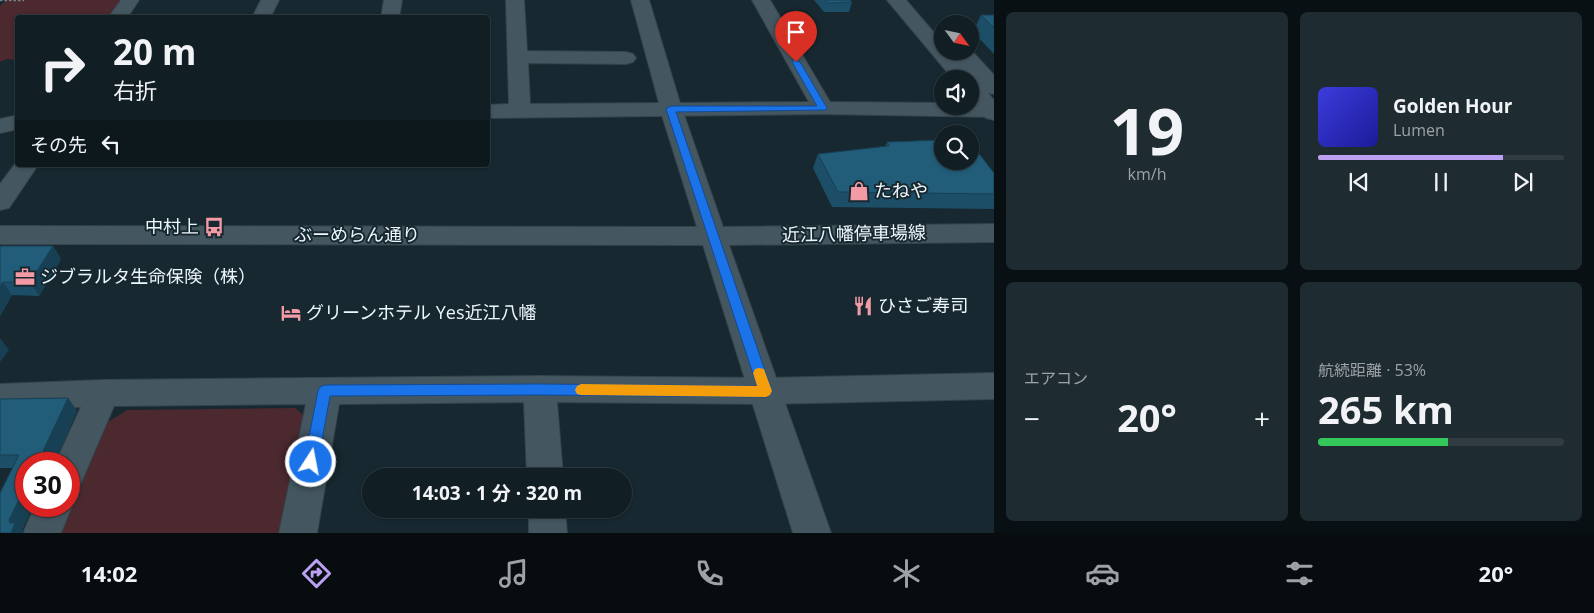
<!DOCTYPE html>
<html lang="ja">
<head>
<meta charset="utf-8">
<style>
  body { margin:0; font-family:"Open Sans","Noto Sans JP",sans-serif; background:#1e2b31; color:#f1f3f6; height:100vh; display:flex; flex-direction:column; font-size:19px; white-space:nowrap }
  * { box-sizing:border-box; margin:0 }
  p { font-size:16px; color:#9ca2a6 }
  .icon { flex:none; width:28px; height:28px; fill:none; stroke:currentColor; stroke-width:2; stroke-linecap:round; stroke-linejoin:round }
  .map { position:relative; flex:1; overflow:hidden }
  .drawer { display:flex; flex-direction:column; gap:12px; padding:12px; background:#091014; width:600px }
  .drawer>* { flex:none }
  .hud { position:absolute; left:15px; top:15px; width:475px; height:152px; border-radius:5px; box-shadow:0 1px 4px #0004,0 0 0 1px #303c41; background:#111e24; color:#f1f3f6; overflow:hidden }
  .needle { width:32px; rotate:123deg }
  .controls { position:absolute; left:934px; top:15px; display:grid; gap:10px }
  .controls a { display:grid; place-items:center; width:45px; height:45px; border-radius:50%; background:#111e24; box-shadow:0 1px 4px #0004,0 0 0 1px #303c41; font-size:25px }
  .speed { position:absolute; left:15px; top:452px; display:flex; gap:10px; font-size:25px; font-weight:700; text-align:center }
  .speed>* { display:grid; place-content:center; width:65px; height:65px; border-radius:50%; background:#111e24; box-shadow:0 1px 4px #0004,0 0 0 1px #303c41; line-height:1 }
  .speed .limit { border:8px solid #d22; background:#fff; color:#111 }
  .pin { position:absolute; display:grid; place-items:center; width:42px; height:42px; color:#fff; margin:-51px -21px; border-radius:50% 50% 50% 0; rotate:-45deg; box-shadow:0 0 5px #0007 }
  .pin .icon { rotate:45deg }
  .me { position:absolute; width:55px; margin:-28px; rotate:11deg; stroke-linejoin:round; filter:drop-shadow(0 0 4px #0008) }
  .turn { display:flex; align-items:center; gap:18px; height:105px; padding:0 15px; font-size:22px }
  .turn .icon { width:65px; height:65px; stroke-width:2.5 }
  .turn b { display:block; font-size:35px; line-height:42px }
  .then { display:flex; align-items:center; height:48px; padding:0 15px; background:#0003; gap:10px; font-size:19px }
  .big { font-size:38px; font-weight:700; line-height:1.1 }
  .drawer .card { flex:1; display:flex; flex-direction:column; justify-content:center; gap:8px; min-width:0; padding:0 18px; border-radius:8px; background:#1e2b31 }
  .drawer .dial { align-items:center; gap:0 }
  .dial b { font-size:65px; line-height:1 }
  .song { display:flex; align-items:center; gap:15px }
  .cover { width:60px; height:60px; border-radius:8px; background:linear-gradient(135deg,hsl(240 70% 55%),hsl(240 70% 35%)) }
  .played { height:5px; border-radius:2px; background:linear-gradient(90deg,#bca0f2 75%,#303c41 75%) }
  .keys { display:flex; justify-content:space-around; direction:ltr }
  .heat { display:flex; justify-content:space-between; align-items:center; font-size:28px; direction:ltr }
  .charge { height:8px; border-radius:4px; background:linear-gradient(90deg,#34c759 53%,#303c41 0) }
  .drawer .tiles { flex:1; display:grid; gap:12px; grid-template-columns:repeat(2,1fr) }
  .trip { position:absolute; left:362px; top:468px; width:270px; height:50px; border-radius:25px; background:#111e24; box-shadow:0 1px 4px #0004,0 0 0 1px #303c41; font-weight:700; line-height:50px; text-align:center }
  .tab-bar { display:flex; height:80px; justify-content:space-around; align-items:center; background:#070c0e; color:#9ca2a6 }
  .tab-bar .icon { width:35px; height:35px }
  .tab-bar .on { color:#bca0f2 }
  .tab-bar b { font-size:22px; color:#f1f3f6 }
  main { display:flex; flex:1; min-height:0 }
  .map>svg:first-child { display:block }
  .green { fill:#4b292e }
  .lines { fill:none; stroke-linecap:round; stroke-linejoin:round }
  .street-casing { stroke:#35434a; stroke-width:2 }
  .secondary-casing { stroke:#35434a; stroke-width:2 }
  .path { stroke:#75838a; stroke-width:2.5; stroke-dasharray:2.5 2; stroke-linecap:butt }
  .street { fill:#445660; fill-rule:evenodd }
  .secondary { fill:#445660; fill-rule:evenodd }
  .wall { fill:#1c4f67 }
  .shaded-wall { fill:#174054 }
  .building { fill:#215c78; stroke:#174054 }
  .route { fill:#1a73e8; stroke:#114b97 }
  .slow { fill:#f59e0b }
  .labels { text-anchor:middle; stroke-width:4; stroke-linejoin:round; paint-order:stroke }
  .poi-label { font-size:18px; fill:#ecf6fc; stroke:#172830; text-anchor:start }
  .street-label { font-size:18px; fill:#ecf6fc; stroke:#172830 }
</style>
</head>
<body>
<main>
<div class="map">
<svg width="994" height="533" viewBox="0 0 994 533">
  <rect width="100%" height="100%" fill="#172830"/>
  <path class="green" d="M6 0H124L111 17 18 18 17 60 7 59 0 62V6Z
    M295 408 309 420 283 533H60L108 422 127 410Z"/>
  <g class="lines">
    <defs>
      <path id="street" d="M121 0H139L127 18H108Z
        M261 0H279L270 18H252Z
        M384 0H402L399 18H381Z
        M506 0H524L527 51 626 52 633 54 636 58 633 62 626 64 528 63 530 104 659 103 631 0H649L680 103 809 102 752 0H770L830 102 942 103V106H970V103H994V117L823 114 488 118V105L509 104Z
        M18 115V129L0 133V119Z
        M18 160V165H38L9 208 0 210V184Z
        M994 373V399L765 404 557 402 563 476H527L524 402 339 404 317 533H279L306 404 114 406 81 483 69 488V464H55L81 407 0 410V384L103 380 540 376 765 378Z
        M69 498 72 506 61 533H23L35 506H69Z
        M529 509H565L567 533H529Z"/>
      <path id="secondary" d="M887 0H906L942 42V51H951L958 60 951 51H970V49L994 75V94L988 93 994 100V120L986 118 970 98V79H953Z
        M671 103 679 104 682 109 723 227 994 224V242L729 245 831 533H793L703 245 0 244V226L697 227 660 109 663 104Z"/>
    </defs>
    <use href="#street" class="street-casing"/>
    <use href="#secondary" class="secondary-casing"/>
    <path class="path" d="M0 0H24"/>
    <use href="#street" class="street"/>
    <use href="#secondary" class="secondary"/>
  </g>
  <path class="wall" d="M814 0H850L852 2 849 12H824Z
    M981 15H994V54L973 32Z
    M887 142 994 173V209L832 207 813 168 818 154 885 146Z
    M0 246H53L61 259 39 296 12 295 0 316Z
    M68 398 77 411 54 464H26V506H33L22 530 0 533 13 468H0V399Z"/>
  <path class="shaded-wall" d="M53 246 61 259 39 296 30 282Z
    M3 282 12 295 0 316V287Z
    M0 338 9 350 0 362Z
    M68 398 77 411 54 464H43L42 459 43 451Z
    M22 493 26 498V506H33L22 530 25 533H11L9 520Z"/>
  <path class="building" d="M825 0H850L852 2 828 3Z
    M981 15H994V28Z
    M942 140V161H970V142L994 173V194L838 192 818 154 889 146 887 142Z
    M0 246H53L30 282H3L0 287Z
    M68 398 43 451 45 453 42 459H45L43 464H26V492L22 493 9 520 10 523H15L11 533H0V493L19 455H0V399Z"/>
  <path class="route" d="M793 60 800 62 827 108 826 110 676 112 772 391 770 395 766 397 540 395 330 396 318 462 316 467 311 468 306 467 304 462 318 391 320 387 325 385 540 384 757 386 666 109 671 106H817L792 62Z"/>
  <path class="slow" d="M759 368 764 369 772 391 770 395 766 397 581 395 577 394 575 390 577 386 581 384 757 386 753 373 755 369Z"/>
  <defs>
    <symbol id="shop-bare" viewBox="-9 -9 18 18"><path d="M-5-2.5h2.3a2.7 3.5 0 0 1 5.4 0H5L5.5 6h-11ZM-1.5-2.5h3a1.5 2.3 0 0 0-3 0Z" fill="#f49aa6" stroke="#172830" stroke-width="2.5" paint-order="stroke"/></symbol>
    <symbol id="bus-bare" viewBox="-9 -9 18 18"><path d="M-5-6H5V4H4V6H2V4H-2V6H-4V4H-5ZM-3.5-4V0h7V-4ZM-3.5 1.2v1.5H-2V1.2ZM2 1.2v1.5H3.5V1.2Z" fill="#f49aa6" stroke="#172830" stroke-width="2.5" paint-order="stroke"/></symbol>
    <symbol id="office-bare" viewBox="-9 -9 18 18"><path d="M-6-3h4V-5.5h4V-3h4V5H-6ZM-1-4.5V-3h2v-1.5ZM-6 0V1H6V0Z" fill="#f49aa6" stroke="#172830" stroke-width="2.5" paint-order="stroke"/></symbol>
    <symbol id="restaurant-bare" viewBox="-9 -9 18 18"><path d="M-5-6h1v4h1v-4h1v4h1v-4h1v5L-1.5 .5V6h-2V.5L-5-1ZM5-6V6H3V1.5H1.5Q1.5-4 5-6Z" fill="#f49aa6" stroke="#172830" stroke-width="2.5" paint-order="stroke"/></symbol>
    <symbol id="hotel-bare" viewBox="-9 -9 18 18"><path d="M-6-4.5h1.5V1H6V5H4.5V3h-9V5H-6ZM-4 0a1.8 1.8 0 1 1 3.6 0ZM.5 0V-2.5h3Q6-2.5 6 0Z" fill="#f49aa6" stroke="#172830" stroke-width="2.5" paint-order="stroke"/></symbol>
  </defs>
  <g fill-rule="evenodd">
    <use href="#shop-bare" x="845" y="177" width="28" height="28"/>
    <use href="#bus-bare" x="200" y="213" width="28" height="28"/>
    <use href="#office-bare" x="11" y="263" width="28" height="28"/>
    <use href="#restaurant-bare" x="849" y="292" width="28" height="28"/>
    <use href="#hotel-bare" x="277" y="299" width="28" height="28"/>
  </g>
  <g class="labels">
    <g class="poi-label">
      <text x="874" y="197">たねや</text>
      <text x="199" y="233" text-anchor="end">中村上</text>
      <text x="40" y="283">ジブラルタ生命保険（株）</text>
      <text x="878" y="312">ひさご寿司</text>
      <text x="306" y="319">グリーンホテル Yes近江八幡</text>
    </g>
    <g class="street-label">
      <text transform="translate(854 234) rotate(-1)" y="6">近江八幡停車場線</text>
      <text x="357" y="241">ぶーめらん通り</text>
    </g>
  </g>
</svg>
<div class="controls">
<a><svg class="needle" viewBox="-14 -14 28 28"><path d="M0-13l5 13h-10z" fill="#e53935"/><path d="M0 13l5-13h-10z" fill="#9ca2a6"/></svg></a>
<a><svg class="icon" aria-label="sound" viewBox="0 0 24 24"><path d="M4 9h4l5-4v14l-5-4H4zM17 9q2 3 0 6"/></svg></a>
<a><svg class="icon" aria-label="search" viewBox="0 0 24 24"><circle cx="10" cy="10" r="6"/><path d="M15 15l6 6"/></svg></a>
</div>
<div class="speed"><div class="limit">30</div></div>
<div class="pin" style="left:796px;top:62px;background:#d93025"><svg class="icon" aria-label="arrive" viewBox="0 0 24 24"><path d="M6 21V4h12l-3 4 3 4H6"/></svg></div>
<svg class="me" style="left:311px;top:462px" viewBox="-20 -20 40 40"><circle r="17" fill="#1a73e8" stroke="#fff" stroke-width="3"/><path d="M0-11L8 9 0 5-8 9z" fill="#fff"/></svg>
<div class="trip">14:03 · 1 分 · 320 m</div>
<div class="hud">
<div class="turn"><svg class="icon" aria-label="right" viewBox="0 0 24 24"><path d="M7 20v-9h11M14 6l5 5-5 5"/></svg><div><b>20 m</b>右折</div></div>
<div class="then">その先<svg class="icon" aria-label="left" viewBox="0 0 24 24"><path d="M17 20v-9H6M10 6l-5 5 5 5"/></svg></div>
</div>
</div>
<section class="drawer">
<div class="tiles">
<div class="card dial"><b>19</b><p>km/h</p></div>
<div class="card">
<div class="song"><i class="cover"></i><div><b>Golden Hour</b><p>Lumen</p></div></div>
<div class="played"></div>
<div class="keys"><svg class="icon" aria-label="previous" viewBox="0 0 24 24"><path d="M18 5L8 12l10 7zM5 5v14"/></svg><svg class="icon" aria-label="pause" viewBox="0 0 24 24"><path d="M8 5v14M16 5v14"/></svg><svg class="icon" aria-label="next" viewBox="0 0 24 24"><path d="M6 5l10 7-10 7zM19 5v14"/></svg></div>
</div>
<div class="card"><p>エアコン</p>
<div class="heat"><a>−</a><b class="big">20°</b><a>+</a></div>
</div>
<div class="card"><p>航続距離 · 53%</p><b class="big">265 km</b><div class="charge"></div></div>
</div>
</section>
</main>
<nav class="tab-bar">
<b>14:02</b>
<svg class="icon on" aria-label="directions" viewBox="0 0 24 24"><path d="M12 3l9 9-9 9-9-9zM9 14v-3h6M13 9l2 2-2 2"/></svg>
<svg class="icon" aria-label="music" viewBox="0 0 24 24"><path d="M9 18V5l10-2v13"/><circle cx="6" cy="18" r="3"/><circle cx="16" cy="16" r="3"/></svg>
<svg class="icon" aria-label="phone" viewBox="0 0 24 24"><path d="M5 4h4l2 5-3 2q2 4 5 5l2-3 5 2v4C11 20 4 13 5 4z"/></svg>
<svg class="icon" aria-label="climate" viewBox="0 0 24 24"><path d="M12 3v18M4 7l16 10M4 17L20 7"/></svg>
<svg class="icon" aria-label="car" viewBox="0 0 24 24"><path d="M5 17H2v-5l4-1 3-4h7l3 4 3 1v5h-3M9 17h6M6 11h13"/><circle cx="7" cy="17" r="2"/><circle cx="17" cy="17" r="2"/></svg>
<svg class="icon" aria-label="filters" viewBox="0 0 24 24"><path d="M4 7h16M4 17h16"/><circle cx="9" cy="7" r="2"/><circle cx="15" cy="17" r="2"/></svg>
<b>20°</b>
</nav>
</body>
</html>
